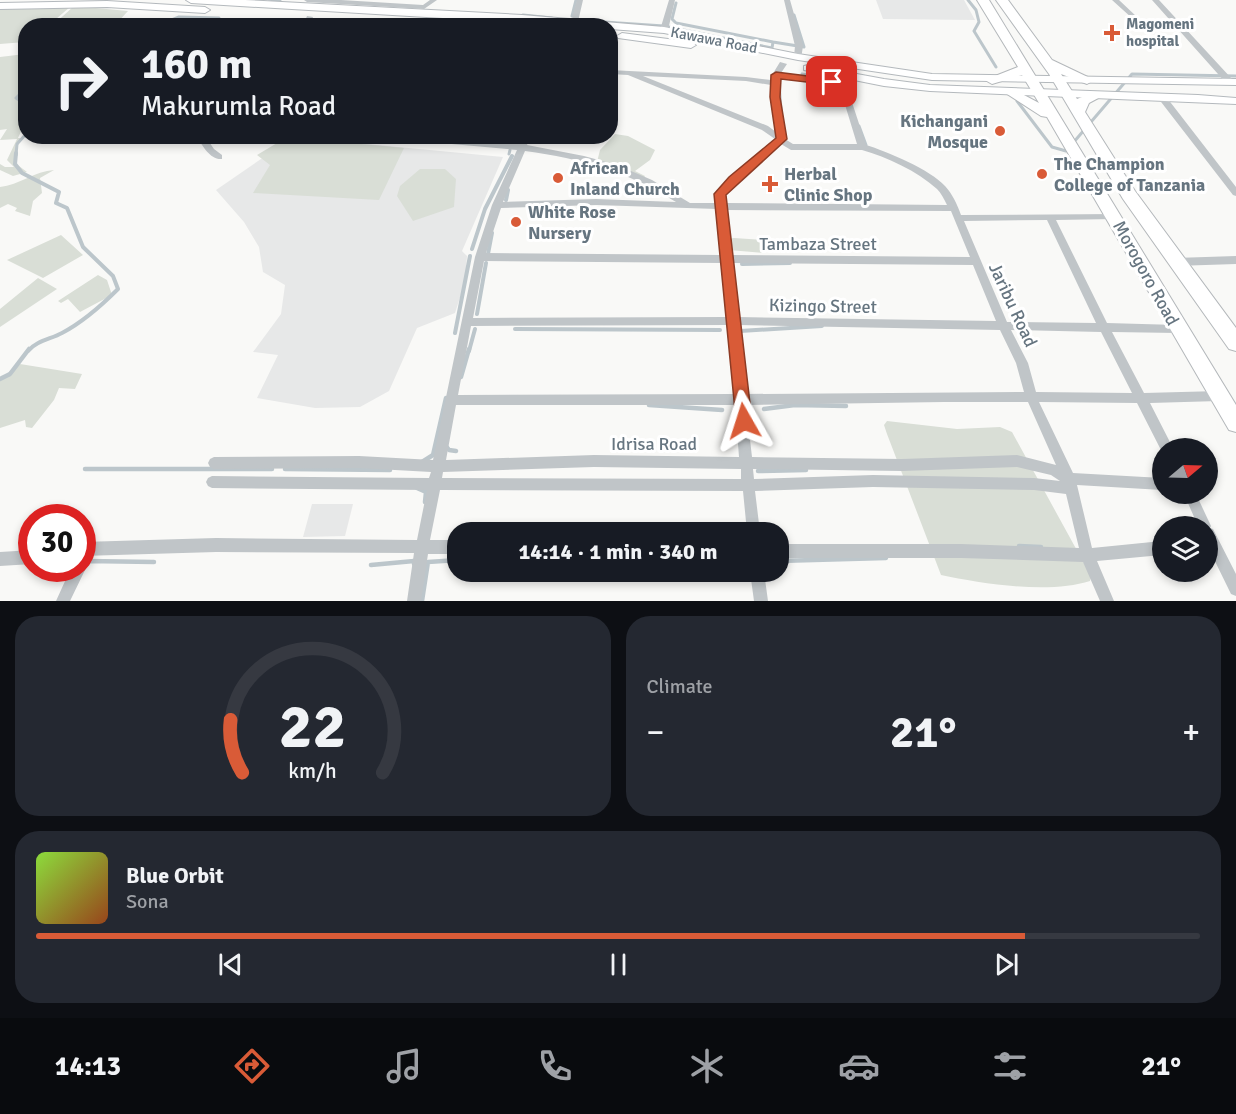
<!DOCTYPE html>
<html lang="en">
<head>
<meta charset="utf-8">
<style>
  body { margin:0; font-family:Signika,sans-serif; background:#242831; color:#f1f3f6; height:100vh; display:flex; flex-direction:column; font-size:22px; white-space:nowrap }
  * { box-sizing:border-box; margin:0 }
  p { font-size:20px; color:#9ea1a6 }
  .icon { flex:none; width:33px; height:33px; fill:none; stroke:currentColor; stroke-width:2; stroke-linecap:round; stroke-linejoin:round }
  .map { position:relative; height:601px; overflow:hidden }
  .side { display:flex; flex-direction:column; gap:15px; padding:15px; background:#0d0f14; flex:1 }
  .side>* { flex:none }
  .top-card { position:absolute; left:18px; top:18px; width:600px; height:126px; border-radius:24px; box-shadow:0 3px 9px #0003; background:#171b24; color:#f1f3f6; overflow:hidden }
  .needle { width:39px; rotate:71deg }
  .fabs { position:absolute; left:1152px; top:438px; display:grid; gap:12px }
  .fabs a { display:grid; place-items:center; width:66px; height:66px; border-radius:50%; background:#171b24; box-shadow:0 3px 9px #0003; font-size:30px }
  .speed { position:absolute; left:18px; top:504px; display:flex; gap:12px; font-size:30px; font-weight:700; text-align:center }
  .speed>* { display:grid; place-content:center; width:78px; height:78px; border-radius:50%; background:#171b24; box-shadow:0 3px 9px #0003; line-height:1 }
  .speed .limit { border:9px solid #d22; background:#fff; color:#111 }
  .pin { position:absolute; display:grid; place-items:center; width:51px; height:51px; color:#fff; margin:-26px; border-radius:12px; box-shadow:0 3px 9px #0006 }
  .me { position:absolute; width:66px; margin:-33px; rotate:354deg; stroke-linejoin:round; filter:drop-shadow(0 0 4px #0008) }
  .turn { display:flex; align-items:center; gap:21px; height:126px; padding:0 24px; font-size:27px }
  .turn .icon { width:78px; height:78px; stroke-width:2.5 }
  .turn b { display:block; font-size:42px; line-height:51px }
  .big { font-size:45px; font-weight:700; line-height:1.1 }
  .side .tile { flex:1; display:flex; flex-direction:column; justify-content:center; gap:9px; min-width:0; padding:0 21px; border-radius:24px; background:#242831 }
  .side .dial { align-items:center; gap:0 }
  .dial svg { height:156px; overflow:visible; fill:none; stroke:#363941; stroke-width:7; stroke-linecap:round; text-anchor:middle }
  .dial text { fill:#f1f3f6; stroke:none }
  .song { display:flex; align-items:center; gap:18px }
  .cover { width:72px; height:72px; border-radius:9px; background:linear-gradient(135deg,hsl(90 70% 55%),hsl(20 70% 35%)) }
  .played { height:6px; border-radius:3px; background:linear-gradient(90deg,#d95b37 85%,#363941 85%) }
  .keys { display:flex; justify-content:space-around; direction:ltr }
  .heat { display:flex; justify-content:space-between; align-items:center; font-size:33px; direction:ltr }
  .side .tiles { flex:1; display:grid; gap:15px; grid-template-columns:1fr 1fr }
  .tile:last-child { grid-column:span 2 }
  .trip { position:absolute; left:447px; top:522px; width:342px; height:60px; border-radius:24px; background:#171b24; box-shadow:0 3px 9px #0003; font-weight:700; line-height:60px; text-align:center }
  .dock { display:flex; height:96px; justify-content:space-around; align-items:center; background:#090b0e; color:#9ea1a6 }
  .dock .icon { width:42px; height:42px }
  .dock .selected { color:#d95b37 }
  .dock b { font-size:27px; color:#f1f3f6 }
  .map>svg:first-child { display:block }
  .built { fill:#e7e8e8 }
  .green { fill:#d9ded6 }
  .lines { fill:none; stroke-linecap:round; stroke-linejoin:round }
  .stream-far2 { stroke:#bcc6cb; stroke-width:3 }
  .stream-far1 { stroke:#bcc6cb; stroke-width:4 }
  .stream { stroke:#bcc6cb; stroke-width:4.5 }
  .primary-casing { stroke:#b4b9bd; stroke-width:2 }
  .highway-casing { stroke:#b4b8bb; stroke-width:2 }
  .street { fill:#c0c5c8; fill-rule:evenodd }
  .primary { fill:#fff; fill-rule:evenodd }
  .highway { fill:#fff; fill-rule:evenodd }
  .route { fill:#d95b37; stroke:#8d3b24; stroke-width:1.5 }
  .poi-dot { fill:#d95b37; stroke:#fff; stroke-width:2 }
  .labels { text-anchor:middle; stroke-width:6; stroke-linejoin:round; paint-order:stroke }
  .far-poi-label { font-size:15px; font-weight:bold; fill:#667580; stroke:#fff; text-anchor:start }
  .far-street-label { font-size:15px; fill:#667580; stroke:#fff }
  .poi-label { font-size:18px; font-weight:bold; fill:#667580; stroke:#fff; text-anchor:start }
  .street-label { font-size:18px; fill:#667580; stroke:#fff }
</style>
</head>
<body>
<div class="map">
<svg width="1236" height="601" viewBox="0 0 1236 601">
  <rect width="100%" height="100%" fill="#f9f9f7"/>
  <path class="built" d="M876 0H964L975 20 883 19Z
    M293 137 503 157 462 251 467 256 465 282 455 313 417 328 389 391 360 407 315 408 257 398 278 355 253 352 281 314 285 285 263 272 259 247 244 222 216 190Z
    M312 504H353L345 536 303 537Z"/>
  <path class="green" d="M74 6 128 11 115 25 52 26Z
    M70 7 49 25 26 26 25 42 0 44V8Z
    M25 54V123L18 138H22L16 149 15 163 27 172 13 176 0 170V164L5 167H14L7 160 17 139 0 140 7 129 0 130V57Z
    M615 134 628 136 655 150 650 160 635 171 645 176 643 180 597 162 600 150Z
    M287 137 404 148 379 200 253 193 270 165 257 155Z
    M420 169H445L456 179 454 207 413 221 397 196 400 186Z
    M54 170 40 178 42 193 33 201 30 216 15 211 17 208 8 204 0 208V187C19 185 35 171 54 170Z
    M61 235 83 255 43 278 7 260Z
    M734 238 764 240 769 250 764 253 729 250 727 239Z
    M98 275 107 280 112 295 80 312 68 299 61 303 58 301Z
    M38 278 57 289 0 327V309Z
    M20 364 82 374 75 389 59 388 54 400 32 428 26 427 25 420 0 428V379Z
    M887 421 957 429 1000 427 1012 432 1091 576 1090 581C1050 594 983 584 941 575L887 434 884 425Z"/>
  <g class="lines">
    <path class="stream-far2" d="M968 0 976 10 979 22 974 31 996 67
      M269 2 280 0
      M523 15 552 18
      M572 16 576 0
      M308 20 370 25
      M589 21 664 26 772 48 773 42 676 23 672 19 676 3
      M157 26 179 17 219 18
      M773 42 804 47 794 15
      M802 74 822 78
      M26 88 16 98 26 105
      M1017 101 1052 147 1066 151 1068 148
      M26 122 23 124 26 126
      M859 126 866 145
      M1073 143 1132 74 1236 76
      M519 144 523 136
      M509 154 510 150
      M16 155 17 144 26 134"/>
    <path class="stream-far1" d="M16 153 15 164 22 173 59 192 56 203 67 208 83 247 113 276 118 289C101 306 83 322 62 333 51 339 36 341 28 351
      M506 200 508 190
      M472 249 485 209 512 156
      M488 254 492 233
      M742 264 790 263
      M477 314 486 263
      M515 329 720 330
      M740 331 822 326
      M455 333 470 256
      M469 351 475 329"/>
    <path class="stream" d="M461 377 469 349
      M0 379 10 374 29 349
      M649 405 722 410
      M764 409 795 405 846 406
      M446 446 449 450 456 451
      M422 462 433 455 446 398
      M85 469H272
      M285 469 390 470
      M758 471 806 470
      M417 488 426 492 425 502
      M1019 546 1041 547
      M778 561 886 558
      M371 565 414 561V564
      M82 570 87 561 154 562
      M422 601 428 562 458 560"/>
    <defs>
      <path id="primary" d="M186 0H245L522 15 664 27 798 54 932 74 1236 79V85L932 80 798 60 664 33 610 29V26H575L191 3Z
        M107 1 205 7 210 10 205 13 107 7 0 9V3Z
        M433 21 465 26H429V22Z
        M622 33 691 42 696 45 691 48 618 38 617 36Z
        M808 65 884 79 930 85 1198 95 1236 98V104L930 91 884 86 804 70V66Z"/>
      <path id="highway" d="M977 0H989L1236 405V432L1229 430 1047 117 1041 116 1004 92 1011 88 1039 103 1022 75 992 84 985 80 1018 67Z
        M996 0H1008L1052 60 1094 80 1087 84 1061 74 1077 99 1095 92 1102 96 1089 103 1085 112 1135 191 1236 328V351L1229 349 1123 199 1049 74Z"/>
    </defs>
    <use href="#primary" class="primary-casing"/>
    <use href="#highway" class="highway-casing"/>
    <path class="street" d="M304 0H341L423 5 430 0H437L424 9 307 2Z
      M577 0H583L577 26H570Z
      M669 0H675L668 30 664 32 660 30Z
      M784 0H790L803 46 801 59 794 57 795 46Z
      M1112 0H1119L1137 17V19H1133Z
      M1152 0H1159L1232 79V83H1226Z
      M307 16 313 17 310 26H303Z
      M413 21H416L420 23 418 26H411Z
      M780 62 787 64 781 73 845 81 866 145C886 151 931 170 945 186 952 193 958 206 961 215L1117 214 1119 216 1117 218 1114 219 1056 220 1107 323 1177 325 1181 326 1182 329 1181 332 1177 333 1112 332 1144 393 1219 391 1223 392 1225 396 1223 400 1219 401 1150 403 1173 448H1162V452L1137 403 1039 402 1073 473 1162 478V490L1077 485 1092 548 1162 541V555L1097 561 1114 601H1100L1083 562 961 558H778V544H961L1079 548 1066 494 1034 490 873 487 755 491 760 532H747L743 491 440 490 430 540H458V554H428L421 601H407L414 553 216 552 82 556V542L216 538 417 540 427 490 212 488 208 486 206 482 208 478 212 476 429 478 431 472 359 468 214 469 210 467 208 463 210 459 214 457 359 456 433 460 475 257 492 205 517 150 396 139 392 136H433L519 144 523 136H531L527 145 584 156 617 165 652 180 690 203H716L715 194 730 177 775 139 762 130 628 75 610 74V70L746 77 771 80 772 75ZM643 76 746 81 771 85 776 132 768 126ZM780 78 839 85 857 144H793L785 139ZM781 144 791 150H862C887 157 917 171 937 189 941 193 944 199 947 205L726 203 725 195 736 181ZM525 151C583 159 626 171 676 202L596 199 503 202ZM596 205 717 209 721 255 486 253 501 208ZM726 210 951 211 970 257 731 255ZM1047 220 1096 323 1007 322 964 221ZM484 261 722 263 727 317 473 318ZM732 263 973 265 996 321 737 317ZM727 325 734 394 458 395 471 326ZM738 325 1000 330 1016 363 1024 392 745 394ZM1011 330 1101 332 1132 393 1036 392 1028 363ZM944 402H1028L1056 465 1017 455 902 459 752 457 746 405ZM456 405H735L739 457 594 455 446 460ZM594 467 741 469V479L442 478 443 472ZM1017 467 1051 475 1060 481 1034 478 873 475 754 479 753 469 902 471Z
      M1158 94H1164L1236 187V196L1233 195 1158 98Z
      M196 136H205L214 149 222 155V159C210 160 203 146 196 136Z
      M1236 256V264L1175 266 1170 262 1175 258Z
      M1184 494H1196L1211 526 1210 528 1213 529 1236 574V596L1231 594 1208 547V526H1198Z
      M32 550V564L0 566V552Z
      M82 563 86 568 70 601H56L71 568H82Z
      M750 572H764L768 601H754Z"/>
    <use href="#primary" class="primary"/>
    <use href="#highway" class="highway"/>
  </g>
  <path class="route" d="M776 72 832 79 838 82 832 85 781 79 780 97 787 139 726 195 752 421 749 426 744 428 738 426 736 421 714 194 729 177 776 138 770 97 771 75Z"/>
  <g class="poi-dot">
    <path d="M1109 24h6v6h6v6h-6v6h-6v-6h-6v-6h6z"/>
    <circle cx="1000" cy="131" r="6"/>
    <circle cx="1042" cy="174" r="6"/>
    <circle cx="558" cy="178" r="6"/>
    <path d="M767 175h6v6h6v6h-6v6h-6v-6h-6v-6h6z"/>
    <circle cx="516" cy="222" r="6"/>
  </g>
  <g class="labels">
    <g class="far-poi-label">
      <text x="1126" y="29">Magomeni<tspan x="1126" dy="17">hospital</tspan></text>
    </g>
    <g class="far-street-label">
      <text transform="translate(714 40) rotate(11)" y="5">Kawawa Road</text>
    </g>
    <g class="poi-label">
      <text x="988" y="127" text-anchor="end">Kichangani<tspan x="988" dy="21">Mosque</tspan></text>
      <text x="1054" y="170">The Champion<tspan x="1054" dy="21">College of Tanzania</tspan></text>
      <text x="570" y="174">African<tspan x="570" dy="21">Inland Church</tspan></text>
      <text x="784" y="180">Herbal<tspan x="784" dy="21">Clinic Shop</tspan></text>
      <text x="528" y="218">White Rose<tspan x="528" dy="21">Nursery</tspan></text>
    </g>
    <g class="street-label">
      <text x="818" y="250">Tambaza Street</text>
      <text transform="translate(1146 273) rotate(61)" y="6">Morogoro Road</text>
      <text transform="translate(1013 305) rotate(65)" y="6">Jaribu Road</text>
      <text transform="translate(823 306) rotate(1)" y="6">Kizingo Street</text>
      <text x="654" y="450">Idrisa Road</text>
    </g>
  </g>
</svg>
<div class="fabs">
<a><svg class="needle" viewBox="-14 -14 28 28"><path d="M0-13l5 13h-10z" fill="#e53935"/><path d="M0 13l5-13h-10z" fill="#9ea1a6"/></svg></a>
<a><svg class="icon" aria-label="layers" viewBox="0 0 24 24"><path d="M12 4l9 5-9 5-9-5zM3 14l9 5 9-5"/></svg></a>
</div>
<div class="speed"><div class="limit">30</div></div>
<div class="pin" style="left:832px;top:82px;background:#d93025"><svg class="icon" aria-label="arrive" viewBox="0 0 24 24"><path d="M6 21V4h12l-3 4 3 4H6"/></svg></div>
<svg class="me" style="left:744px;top:421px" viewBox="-20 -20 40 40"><path d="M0-17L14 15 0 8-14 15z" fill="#d95b37" stroke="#fff" stroke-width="4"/></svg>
<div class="trip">14:14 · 1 min · 340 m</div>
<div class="top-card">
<div class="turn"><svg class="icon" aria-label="right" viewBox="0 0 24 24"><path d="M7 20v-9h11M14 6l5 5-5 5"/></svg><div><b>160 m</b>Makurumla Road</div></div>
</div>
</div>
<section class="side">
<div class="tiles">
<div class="tile dial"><svg viewBox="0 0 100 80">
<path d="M14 69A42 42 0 1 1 86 69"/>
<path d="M14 69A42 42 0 0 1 8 42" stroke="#d95b37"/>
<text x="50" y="56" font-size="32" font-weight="700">22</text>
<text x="50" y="72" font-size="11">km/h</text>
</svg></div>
<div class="tile"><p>Climate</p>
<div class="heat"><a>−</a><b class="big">21°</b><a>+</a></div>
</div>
<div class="tile">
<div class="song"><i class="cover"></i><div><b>Blue Orbit</b><p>Sona</p></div></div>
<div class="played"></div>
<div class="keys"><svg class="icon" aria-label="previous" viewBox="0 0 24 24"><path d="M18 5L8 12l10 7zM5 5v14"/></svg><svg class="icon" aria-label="pause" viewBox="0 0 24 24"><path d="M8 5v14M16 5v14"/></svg><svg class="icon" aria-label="next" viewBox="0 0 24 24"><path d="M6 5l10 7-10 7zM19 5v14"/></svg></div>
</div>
</div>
</section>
<nav class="dock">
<b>14:13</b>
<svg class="icon selected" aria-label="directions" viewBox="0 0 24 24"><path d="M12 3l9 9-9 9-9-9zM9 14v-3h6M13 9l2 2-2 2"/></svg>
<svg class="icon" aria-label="music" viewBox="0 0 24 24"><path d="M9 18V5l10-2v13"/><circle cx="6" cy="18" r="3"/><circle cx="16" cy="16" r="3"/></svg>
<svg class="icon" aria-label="phone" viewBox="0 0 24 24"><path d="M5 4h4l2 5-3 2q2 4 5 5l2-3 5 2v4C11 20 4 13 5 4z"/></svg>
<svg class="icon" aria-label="climate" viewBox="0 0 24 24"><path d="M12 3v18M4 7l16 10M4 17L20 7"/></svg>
<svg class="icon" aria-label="car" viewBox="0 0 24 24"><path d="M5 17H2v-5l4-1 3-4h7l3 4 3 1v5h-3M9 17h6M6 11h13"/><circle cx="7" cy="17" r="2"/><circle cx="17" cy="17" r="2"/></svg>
<svg class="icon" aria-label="filters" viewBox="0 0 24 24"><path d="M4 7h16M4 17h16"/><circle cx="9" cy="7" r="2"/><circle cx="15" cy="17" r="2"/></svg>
<b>21°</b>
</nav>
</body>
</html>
